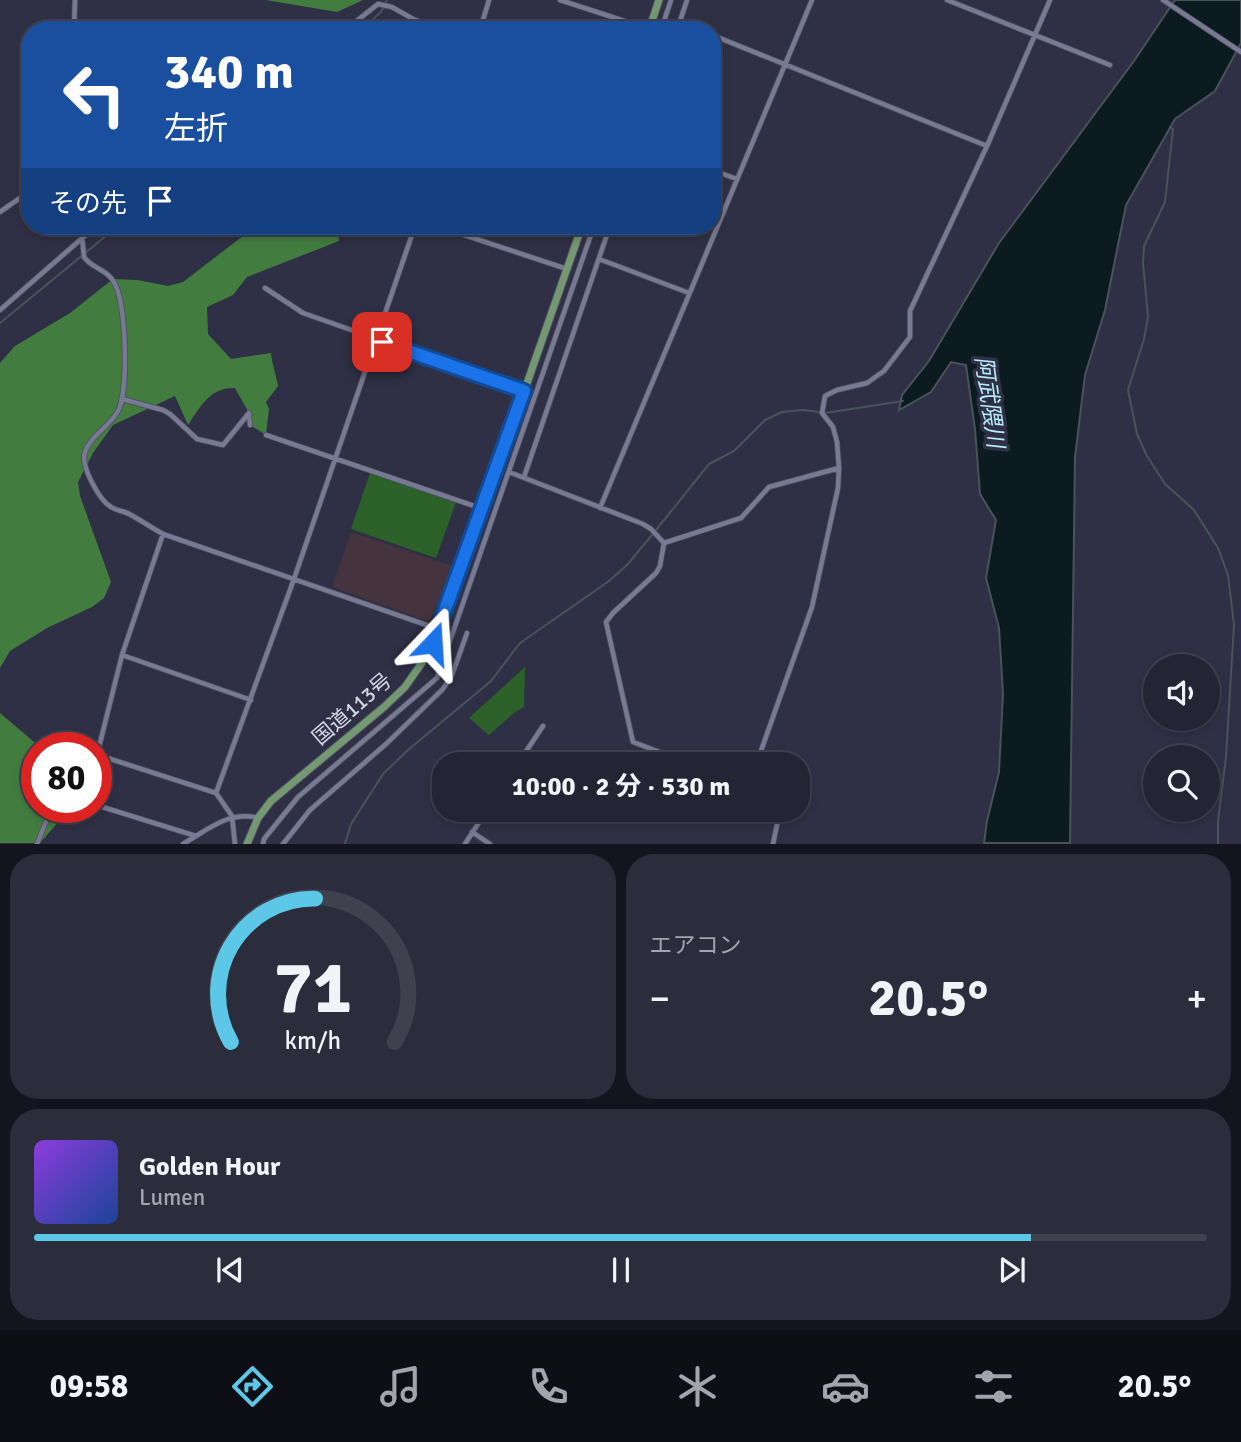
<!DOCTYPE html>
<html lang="ja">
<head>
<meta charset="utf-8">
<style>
  body { margin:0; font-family:Signika,"Noto Sans JP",sans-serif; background:#2b2c3c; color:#f1f3f6; height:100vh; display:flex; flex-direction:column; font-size:26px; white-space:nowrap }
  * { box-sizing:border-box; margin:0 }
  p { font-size:23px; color:#a3a4ac }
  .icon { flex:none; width:38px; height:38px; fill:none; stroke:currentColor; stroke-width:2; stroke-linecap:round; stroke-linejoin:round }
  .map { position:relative; height:844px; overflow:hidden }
  .panel { display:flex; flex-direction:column; gap:10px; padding:10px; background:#13141d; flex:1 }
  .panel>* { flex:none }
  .top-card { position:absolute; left:21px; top:21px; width:700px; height:214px; border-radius:28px; box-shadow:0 4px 10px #0003,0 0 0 2px #40414f; background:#1a4fa0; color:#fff; overflow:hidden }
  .fabs { position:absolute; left:1143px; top:654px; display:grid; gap:14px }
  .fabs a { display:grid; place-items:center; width:77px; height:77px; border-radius:50%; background:#232434; box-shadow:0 4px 10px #0003,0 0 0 2px #40414f; font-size:35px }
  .speed { position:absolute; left:21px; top:732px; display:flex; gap:14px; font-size:35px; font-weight:700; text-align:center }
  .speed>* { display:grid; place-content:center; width:91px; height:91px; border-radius:50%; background:#232434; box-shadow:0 4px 10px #0003,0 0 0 2px #40414f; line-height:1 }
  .speed .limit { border:10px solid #d22; background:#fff; color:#111 }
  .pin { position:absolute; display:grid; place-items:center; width:60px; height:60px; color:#fff; margin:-30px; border-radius:14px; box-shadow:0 4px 10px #0006 }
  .me { position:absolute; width:77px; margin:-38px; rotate:20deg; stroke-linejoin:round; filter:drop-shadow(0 0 5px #0008) }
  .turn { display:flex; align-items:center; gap:24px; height:147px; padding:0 28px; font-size:32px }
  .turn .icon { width:91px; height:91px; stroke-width:2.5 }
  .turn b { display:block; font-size:49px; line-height:60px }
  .then { display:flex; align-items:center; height:66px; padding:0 28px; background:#0003; gap:14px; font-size:26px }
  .big { font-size:52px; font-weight:700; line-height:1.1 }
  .panel .tile { flex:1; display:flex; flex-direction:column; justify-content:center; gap:10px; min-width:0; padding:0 24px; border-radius:28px; background:#2b2c3c }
  .panel .dial { align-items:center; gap:0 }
  .dial svg { height:182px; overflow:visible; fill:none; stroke:#40414f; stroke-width:7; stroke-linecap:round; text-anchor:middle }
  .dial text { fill:#f1f3f6; stroke:none }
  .song { display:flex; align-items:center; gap:21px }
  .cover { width:84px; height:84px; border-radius:10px; background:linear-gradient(135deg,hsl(270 70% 55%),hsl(220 70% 35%)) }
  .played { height:7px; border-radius:4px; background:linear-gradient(90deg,#5dc7e8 85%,#40414f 85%) }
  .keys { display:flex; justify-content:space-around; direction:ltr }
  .heat { display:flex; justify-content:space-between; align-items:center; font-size:38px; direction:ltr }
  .panel .tiles { flex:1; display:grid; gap:10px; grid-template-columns:1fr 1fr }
  .tile:last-child { grid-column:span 2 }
  .trip { position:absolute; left:432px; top:752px; width:378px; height:70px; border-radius:28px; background:#232434; box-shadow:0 4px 10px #0003,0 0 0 2px #40414f; font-weight:700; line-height:70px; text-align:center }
  .tab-bar { display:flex; height:112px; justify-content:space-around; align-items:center; background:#0e0e15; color:#a3a4ac }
  .tab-bar .icon { width:49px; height:49px }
  .tab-bar .on { color:#5dc7e8 }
  .tab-bar b { font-size:32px; color:#f1f3f6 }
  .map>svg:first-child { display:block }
  .industrial { fill:#45343e }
  .green { fill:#2c622a }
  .forest { fill:#427d3f }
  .water { fill:#0b1b1f; stroke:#48535a; stroke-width:2 }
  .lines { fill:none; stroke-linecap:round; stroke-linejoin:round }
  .stream { stroke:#48535a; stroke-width:2 }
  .minor-casing { stroke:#4c4d5f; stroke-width:6 }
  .trunk-casing { stroke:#4c4d5f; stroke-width:9 }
  .minor { stroke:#787992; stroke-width:4.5 }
  .trunk { stroke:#739872; stroke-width:7 }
  .route-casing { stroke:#114b97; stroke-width:18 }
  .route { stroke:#1a73e8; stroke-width:12 }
  .labels { text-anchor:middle; stroke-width:7; stroke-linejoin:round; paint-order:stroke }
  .street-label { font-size:21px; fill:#d6d7e5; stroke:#2f3045 }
  .water-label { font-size:23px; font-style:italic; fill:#b6ebf9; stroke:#2f3045 }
</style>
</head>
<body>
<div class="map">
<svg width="1241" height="844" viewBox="0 0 1241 844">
  <rect width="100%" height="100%" fill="#2f3045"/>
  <path class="industrial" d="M351 532 452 566 430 622 332 587Z"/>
  <path class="green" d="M370 473 456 502 436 558 351 529Z
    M525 667 524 707 515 712 489 735 469 718Z"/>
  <path class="forest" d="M266 0H363L337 12Z
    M174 21 185 30H125Z
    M256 226H338L339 241 247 277 233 295 207 307 208 334 231 359 271 353C272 365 276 374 278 386L266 402 269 409 266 435 250 425 249 413 235 388C210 387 200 407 188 425L175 396 113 425 93 453 78 482 80 496 111 582 104 598 92 607 47 628 10 651 0 668V363L15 346 70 313 113 279 137 280 168 286 183 282Z
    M0 713 40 747H37V807H66L67 812 40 843H0Z"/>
  <path class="water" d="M1175 0H1241V43L1215 91 1175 119 1126 205 1105 310 1085 375 1075 457 1070 843H984L987 821 999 772 1003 694 999 628 986 578 996 520 980 494 975 429 966 365 951 362 931 392 899 410 902 395 929 361 999 243 1134 61Z"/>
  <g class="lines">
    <path class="stream" d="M360 30 381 12 387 0
      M1170 127 1173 129 1165 202 1144 246 1143 263 1148 317 1144 339 1128 390 1137 434 1147 456 1165 484 1194 510 1218 548 1228 575 1234 625 1226 757 1218 821V844
      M0 323 118 226
      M825 413 903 401
      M656 530 709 464 734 451 765 420 782 412 803 410 820 412
      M345 844 351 824 383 774 408 750 491 681 520 643 609 581 627 565 652 535"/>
    <defs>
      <path id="minor" d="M560 0 649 29
        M947 0 1110 65
        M1163 0 1241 52
        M679 22 700 30
        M74 30 75 0
        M345 30 378 4 392 7 413 19 444 30
        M480 30 489 0
        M661 30 671 0
        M677 30 687 0
        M712 35 987 146
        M712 170 737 179
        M0 212 30 191
        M81 226 84 257C92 269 108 269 115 284 126 304 129 390 118 411 110 426 91 435 85 452 80 465 99 500 111 507 117 511 125 511 131 515 142 521 152 528 163 534L438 629
        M437 226 567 269
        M599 259 689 293
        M265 288 303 313 525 391
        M0 310 96 226
        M122 399 163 410 170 414 197 439 223 445 249 413
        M249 414 250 425
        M266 435 483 509
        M509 472 643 524 651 529 664 543 660 566 656 573 613 613 606 622 633 742 694 765
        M524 477 610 226
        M600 508 812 0
        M664 543 741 518 769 487 839 468
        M122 655 251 700
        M98 755 216 793 232 816 235 844
        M96 759 122 655 163 534
        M517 765 543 726
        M756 765 812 607 838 488 839 468 837 442 833 427 822 413 825 396 837 390 867 383 884 371 910 337V311L987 146 1050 0
        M216 793 294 579 415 226
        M96 805 196 836
        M472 832 490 844
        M37 844 47 819 60 807
        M183 844C207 830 230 810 258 818
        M263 844 264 839 298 797 437 678 594 226
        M283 844 310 810 386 744 443 689 452 675 467 633
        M465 844 487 810
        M773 844 780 810"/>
      <path id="trunk" d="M649 30 659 0
        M247 844 258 818 271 801 384 707 405 687 428 654 483 509 582 226"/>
    </defs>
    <use href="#minor" class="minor-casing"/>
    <use href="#trunk" class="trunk-casing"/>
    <use href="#minor" class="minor"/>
    <use href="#trunk" class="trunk"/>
  </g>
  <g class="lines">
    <defs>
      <path id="route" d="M382 342 524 391 433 643"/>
    </defs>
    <use href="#route" class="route-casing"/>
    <use href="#route" class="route"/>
  </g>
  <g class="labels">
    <g class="street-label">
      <text transform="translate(352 709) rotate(-41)" y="7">国道113号</text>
    </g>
    <g class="water-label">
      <text transform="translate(990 402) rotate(82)" y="8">阿武隈川</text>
    </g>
  </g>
</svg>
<div class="fabs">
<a><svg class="icon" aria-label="sound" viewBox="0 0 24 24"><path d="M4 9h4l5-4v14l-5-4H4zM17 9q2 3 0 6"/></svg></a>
<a><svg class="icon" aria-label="search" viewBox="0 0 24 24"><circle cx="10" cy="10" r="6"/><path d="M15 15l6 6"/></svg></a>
</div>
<div class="speed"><div class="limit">80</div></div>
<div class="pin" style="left:382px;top:342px;background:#d93025"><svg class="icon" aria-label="arrive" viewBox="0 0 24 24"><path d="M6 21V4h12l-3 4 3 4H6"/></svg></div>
<svg class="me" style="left:433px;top:643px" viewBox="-20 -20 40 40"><path d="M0-17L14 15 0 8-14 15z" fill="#1a73e8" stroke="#fff" stroke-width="4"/></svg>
<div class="trip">10:00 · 2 分 · 530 m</div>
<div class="top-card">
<div class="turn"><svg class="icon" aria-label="left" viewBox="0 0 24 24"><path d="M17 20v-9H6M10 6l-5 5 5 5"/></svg><div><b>340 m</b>左折</div></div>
<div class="then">その先<svg class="icon" aria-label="arrive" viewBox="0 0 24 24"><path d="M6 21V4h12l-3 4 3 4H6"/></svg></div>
</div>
</div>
<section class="panel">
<div class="tiles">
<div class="tile dial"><svg viewBox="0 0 100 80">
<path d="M14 69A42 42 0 1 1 86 69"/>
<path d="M14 69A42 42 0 0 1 51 6" stroke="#5dc7e8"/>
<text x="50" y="56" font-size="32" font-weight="700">71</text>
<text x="50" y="72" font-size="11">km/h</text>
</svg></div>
<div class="tile"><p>エアコン</p>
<div class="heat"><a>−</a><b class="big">20.5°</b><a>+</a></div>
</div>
<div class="tile">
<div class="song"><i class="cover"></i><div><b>Golden Hour</b><p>Lumen</p></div></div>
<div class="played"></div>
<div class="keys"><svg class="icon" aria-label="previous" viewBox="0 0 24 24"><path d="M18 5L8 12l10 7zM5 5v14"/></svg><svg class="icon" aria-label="pause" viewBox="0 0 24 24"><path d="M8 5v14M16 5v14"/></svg><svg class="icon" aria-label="next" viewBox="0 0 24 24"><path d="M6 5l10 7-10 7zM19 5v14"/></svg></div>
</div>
</div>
</section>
<nav class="tab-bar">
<b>09:58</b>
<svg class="icon on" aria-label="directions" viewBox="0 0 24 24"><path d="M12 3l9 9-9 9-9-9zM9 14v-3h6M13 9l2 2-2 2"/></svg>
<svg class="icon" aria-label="music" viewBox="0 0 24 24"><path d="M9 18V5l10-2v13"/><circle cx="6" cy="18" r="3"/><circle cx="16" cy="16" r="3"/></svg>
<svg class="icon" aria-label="phone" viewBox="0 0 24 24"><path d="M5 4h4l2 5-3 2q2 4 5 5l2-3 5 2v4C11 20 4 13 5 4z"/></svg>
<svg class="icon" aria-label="climate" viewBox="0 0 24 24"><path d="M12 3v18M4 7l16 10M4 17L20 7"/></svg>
<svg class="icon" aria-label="car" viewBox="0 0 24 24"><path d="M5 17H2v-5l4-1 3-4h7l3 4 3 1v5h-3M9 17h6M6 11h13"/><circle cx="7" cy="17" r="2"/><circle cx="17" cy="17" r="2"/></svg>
<svg class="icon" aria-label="filters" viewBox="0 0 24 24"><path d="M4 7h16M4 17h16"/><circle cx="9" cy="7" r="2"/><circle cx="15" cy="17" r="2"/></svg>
<b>20.5°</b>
</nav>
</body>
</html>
